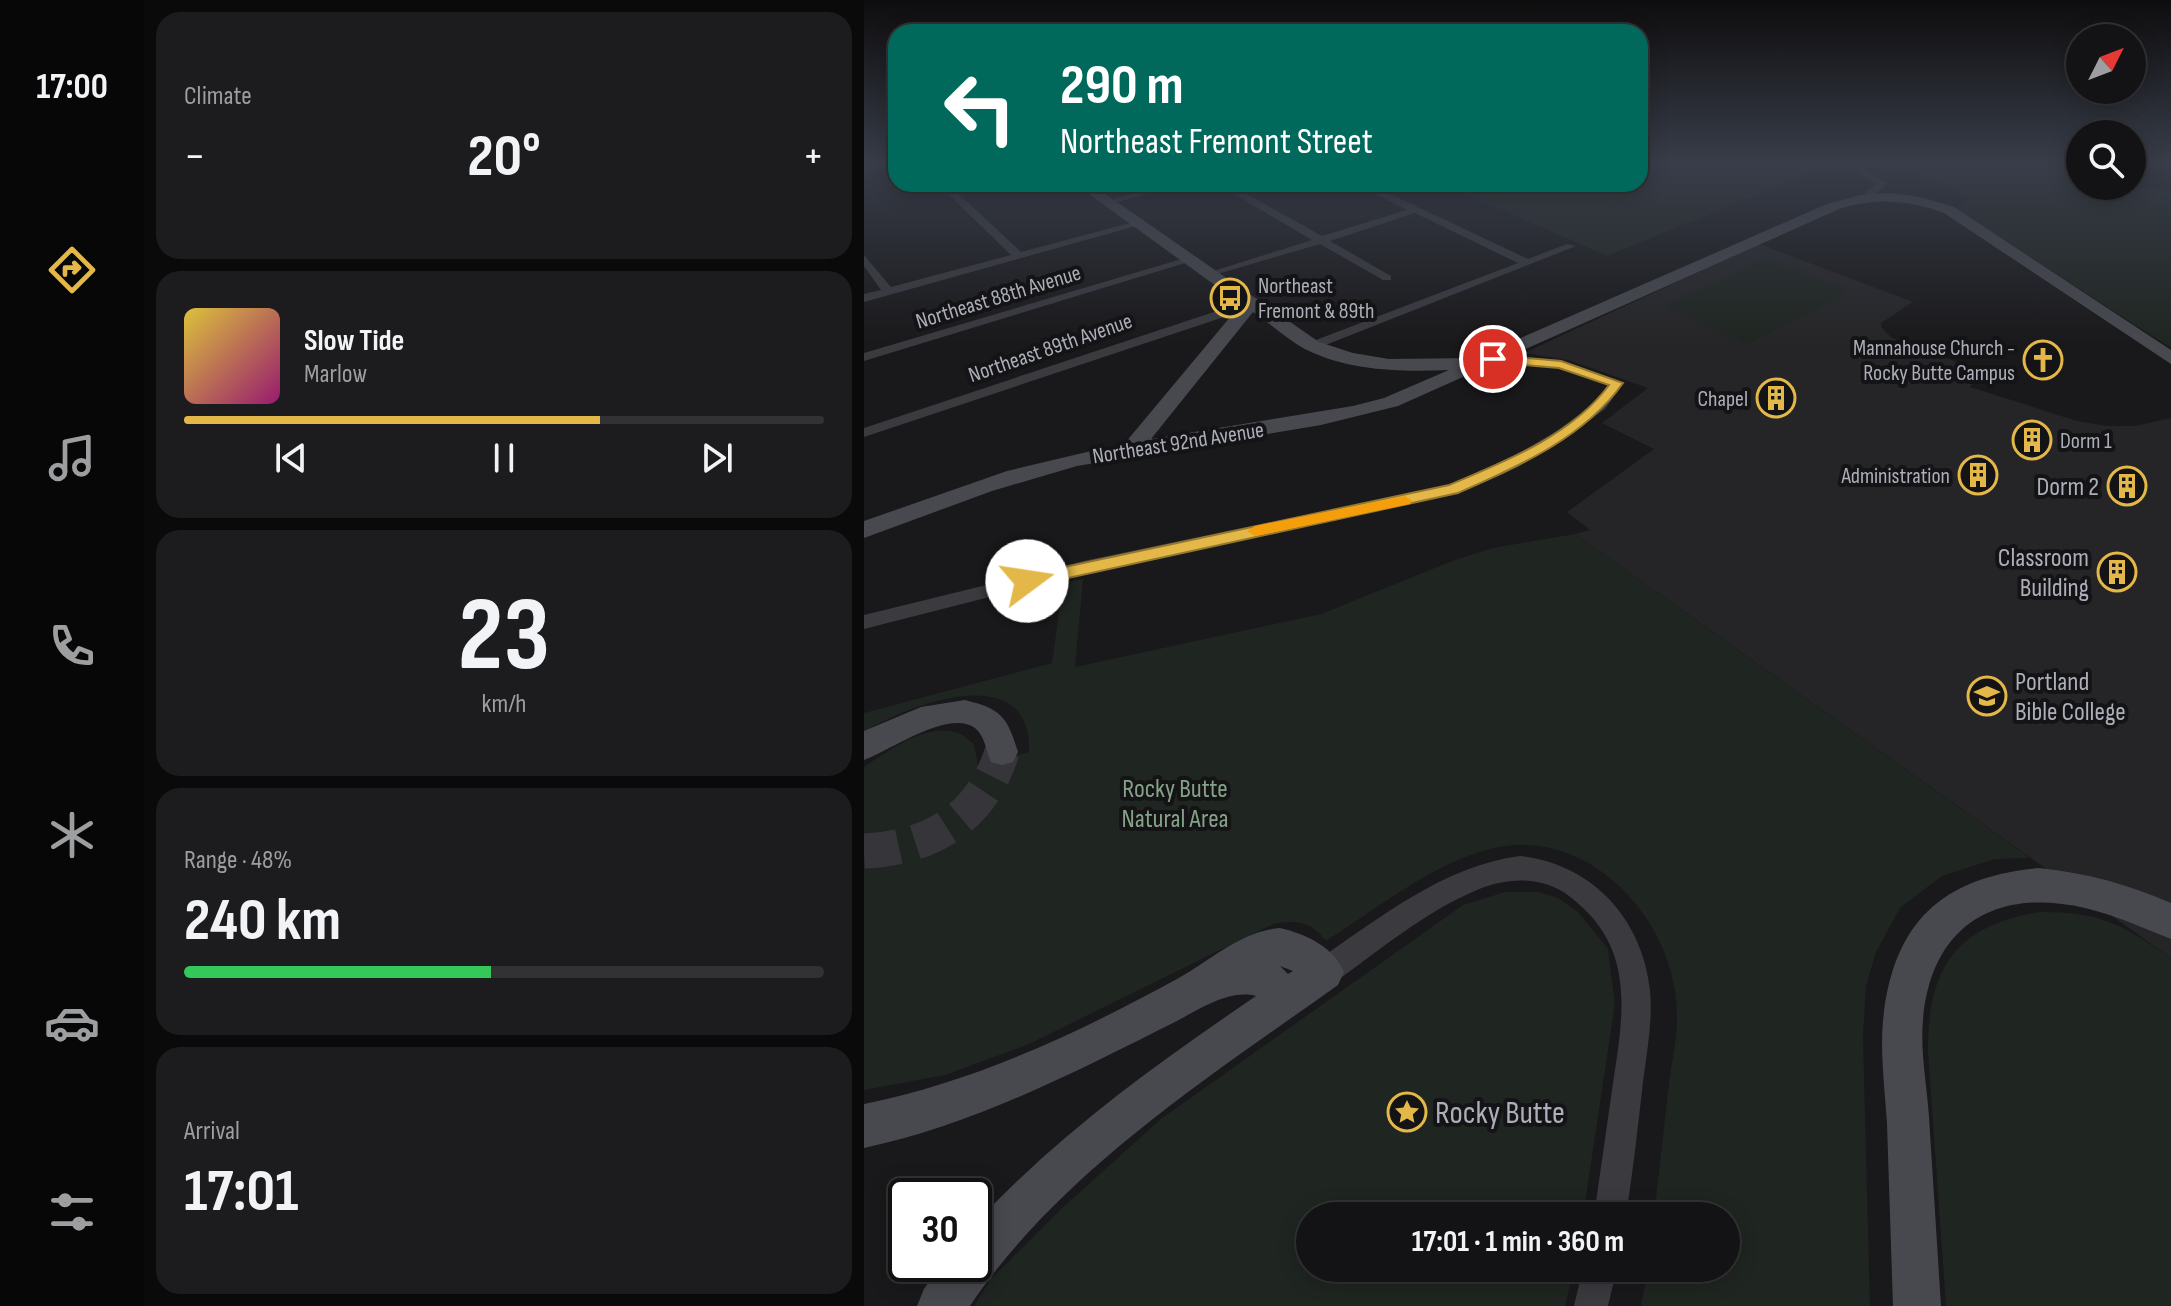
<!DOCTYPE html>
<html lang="en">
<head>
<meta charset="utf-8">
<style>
  body { margin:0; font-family:"Sofia Sans Condensed",sans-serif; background:#1c1b1d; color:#f1f3f6; height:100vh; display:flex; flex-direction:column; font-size:30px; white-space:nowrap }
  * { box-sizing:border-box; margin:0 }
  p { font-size:26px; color:#9d9ea0 }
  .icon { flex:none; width:44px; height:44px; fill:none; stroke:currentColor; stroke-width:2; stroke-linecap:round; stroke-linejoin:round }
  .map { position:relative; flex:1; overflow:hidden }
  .side { display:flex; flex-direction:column; gap:12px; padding:12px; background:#0a0a0b; width:720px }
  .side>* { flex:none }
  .top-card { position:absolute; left:24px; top:24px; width:760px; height:168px; border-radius:24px; box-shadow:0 4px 20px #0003,0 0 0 2px #323234; background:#00695c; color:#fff; overflow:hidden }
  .needle { width:52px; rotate:48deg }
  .fabs { position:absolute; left:1202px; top:24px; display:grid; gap:16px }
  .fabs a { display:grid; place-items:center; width:80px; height:80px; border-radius:50%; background:#131214; box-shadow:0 4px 20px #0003,0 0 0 2px #323234; font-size:40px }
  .speed { position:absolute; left:24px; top:1178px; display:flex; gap:16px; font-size:40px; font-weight:700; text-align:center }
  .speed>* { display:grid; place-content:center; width:104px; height:104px; border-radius:50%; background:#131214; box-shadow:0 4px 20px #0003,0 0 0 2px #323234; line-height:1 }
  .speed .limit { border:4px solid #111; border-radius:12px; background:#fff; color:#111 }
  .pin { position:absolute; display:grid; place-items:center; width:68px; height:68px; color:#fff; margin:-34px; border:4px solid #fff; border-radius:50%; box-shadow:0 2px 8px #0007 }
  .me { position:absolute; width:88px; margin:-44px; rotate:76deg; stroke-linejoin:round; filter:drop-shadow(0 0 6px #0008) }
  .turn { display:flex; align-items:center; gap:28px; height:168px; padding:0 40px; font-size:36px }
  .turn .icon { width:104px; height:104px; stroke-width:2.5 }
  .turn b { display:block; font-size:56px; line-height:68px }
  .big { font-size:60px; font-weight:700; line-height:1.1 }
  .side .card { flex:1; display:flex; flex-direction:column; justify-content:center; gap:12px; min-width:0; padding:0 28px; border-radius:24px; background:#1c1b1d }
  .side .dial { align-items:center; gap:0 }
  .dial b { font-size:104px; line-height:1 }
  .song { display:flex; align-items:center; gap:24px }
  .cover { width:96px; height:96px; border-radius:12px; background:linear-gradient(135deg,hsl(50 70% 55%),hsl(320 70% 35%)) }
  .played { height:8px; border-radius:4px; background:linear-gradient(90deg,#e3b848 65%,#323234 65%) }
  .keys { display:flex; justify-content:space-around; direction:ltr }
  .heat { display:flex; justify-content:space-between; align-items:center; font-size:44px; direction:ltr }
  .charge { height:12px; border-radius:6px; background:linear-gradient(90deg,#34c759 48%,#323234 0) }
  .trip { position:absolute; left:432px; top:1202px; width:444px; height:80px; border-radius:40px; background:#131214; box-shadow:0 4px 20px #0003,0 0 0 2px #323234; font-weight:700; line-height:80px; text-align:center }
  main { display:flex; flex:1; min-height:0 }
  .dock { display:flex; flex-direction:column; width:144px; justify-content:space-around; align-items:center; background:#080708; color:#9d9ea0 }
  .dock .icon { width:56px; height:56px }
  .dock .current { color:#e3b848 }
  .dock b { font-size:36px; color:#f1f3f6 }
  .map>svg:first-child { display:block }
  .built { fill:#252527 }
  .green { fill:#1f2520 }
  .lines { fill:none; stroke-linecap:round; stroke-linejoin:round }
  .secondary-tunnel { stroke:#36363a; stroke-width:35; stroke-dasharray:35 17; stroke-linecap:butt }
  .street { fill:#3a3a3f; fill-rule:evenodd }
  .secondary { fill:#48494f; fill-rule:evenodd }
  .route { fill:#e3b848; stroke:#94782f; stroke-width:2 }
  .slow { fill:#f59e0b }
  .labels { text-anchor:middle; stroke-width:8; stroke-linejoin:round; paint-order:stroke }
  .far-poi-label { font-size:22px; fill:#acafb9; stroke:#141315; text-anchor:end }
  .far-street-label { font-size:22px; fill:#acafb9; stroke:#141315 }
  .poi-label { font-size:26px; fill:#acafb9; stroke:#141315; text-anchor:end }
  .park-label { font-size:26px; fill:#85a288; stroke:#141315 }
  .near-poi-label { font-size:32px; fill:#acafb9; stroke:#141315; text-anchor:start }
</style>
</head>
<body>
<main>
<nav class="dock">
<b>17:00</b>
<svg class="icon current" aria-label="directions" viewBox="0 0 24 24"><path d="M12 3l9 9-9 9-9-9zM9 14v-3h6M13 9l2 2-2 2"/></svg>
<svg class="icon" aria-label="music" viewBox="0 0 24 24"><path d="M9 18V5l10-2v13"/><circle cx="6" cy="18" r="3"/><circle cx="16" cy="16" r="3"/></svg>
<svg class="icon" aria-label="phone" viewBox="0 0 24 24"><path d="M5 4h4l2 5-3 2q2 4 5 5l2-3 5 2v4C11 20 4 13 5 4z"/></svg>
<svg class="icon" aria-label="climate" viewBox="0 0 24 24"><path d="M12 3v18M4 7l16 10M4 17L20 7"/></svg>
<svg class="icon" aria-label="car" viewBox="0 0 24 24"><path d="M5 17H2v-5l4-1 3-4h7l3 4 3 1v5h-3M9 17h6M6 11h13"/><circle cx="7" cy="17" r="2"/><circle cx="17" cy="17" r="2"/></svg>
<svg class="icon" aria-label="filters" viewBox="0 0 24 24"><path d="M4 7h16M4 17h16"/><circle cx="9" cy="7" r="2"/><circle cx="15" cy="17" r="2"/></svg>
</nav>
<section class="side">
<div class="card"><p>Climate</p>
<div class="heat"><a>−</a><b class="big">20°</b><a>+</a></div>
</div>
<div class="card">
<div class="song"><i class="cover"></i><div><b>Slow Tide</b><p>Marlow</p></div></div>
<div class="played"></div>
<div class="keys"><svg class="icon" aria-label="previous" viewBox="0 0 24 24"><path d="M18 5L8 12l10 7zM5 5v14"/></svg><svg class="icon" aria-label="pause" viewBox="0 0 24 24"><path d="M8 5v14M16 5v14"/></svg><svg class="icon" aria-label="next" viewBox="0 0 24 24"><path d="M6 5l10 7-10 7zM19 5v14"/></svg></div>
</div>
<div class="card dial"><b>23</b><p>km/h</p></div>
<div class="card"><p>Range · 48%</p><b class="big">240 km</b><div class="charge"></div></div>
<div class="card"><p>Arrival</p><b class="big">17:01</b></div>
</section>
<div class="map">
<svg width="1307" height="1306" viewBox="0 0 1307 1306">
  <rect width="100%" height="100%" fill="#19181a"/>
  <path class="built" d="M895 244 1049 302 1017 323 1018 328 1028 338 1101 365 1114 378 1106 387 1213 421 1243 426H1271L1307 418V958L711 534 726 530 703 512 790 449 738 423 784 388 704 360 660 353Z"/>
  <path class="green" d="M776 162H972L743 256 578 184H776Z
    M1026 162H1193L1216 168V186H1262L1307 191V348L1090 208 1107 198Z
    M903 258 986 291 884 344 801 305Z
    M711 534 1166 858 1131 859 1078 876 1036 908 1012 952 1002 986 999 1037 1006 1306H777L784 1268H862V1216H790C795 1172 800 1127 805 1083 808 1061 813 1038 813 1016 813 921 725 824 626 849 569 863 511 910 462 941 447 921 432 920 409 924L163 1045 81 1075 0 1090V767C24 751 63 722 94 733 99 734 105 741 110 744L114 765 165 752C168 658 46 703 0 732V713L188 663 199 583 219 579 211 667 457 614 588 561 629 548Z
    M641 892H675L694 898 714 912 744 949 751 1004 719 1216H446V1268H710L701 1306H110L126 1280 197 1209 298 1118 599 905Z
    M1176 912C1237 912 1258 924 1307 958V1306H1082L1064 1053C1063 970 1091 925 1176 912Z"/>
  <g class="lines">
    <path class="secondary-tunnel" d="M0 851C67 848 117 818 138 752"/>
    <path class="street" d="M7 162H18L0 171V165Z
      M1191 162 1216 164V170L1192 164Z
      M998 168 1024 184 1012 193 1013 199H1007L1001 192 1013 184 995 173Z
      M74 184H84L157 252 274 221 279 224 0 302V294L17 290 0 266V255L27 287 147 255Z
      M303 184H319L243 205 238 202Z
      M353 184H365L458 236 543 210 492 184H505L664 259 703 244 712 246 449 350 442 346 444 343 654 263 551 213 466 241 527 276V280H519L456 244 343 277V273L448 240Z
      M321 258 331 260 0 361V353Z
      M386 300 392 304 390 307 0 437V428Z
      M629 355 697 360 760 383 741 409 704 436 654 467 595 493 224 572 0 629V615L224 560 585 485 642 461 694 430 731 403 745 385 695 368 624 362 622 359Z
      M656 856C728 864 778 918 786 990 789 1020 783 1051 779 1082 774 1126 769 1171 762 1216H730C736 1174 742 1132 748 1090 759 1015 774 948 705 896 678 876 644 877 613 890 562 911 516 950 471 982L461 986 451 982 447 972 451 962C514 919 579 866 656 856Z
      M719 1268H753L744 1306H710Z"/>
    <path class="secondary" d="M211 184H227L455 342 489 353 525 359 611 358 963 204 997 195 1026 193 1056 197 1090 207 1307 350V364L1080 213C1044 200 1009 197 973 210L534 406 457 425 213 466 128 491 0 538V521L143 471 261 443 377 304ZM389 312C407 324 425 341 445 351 487 371 538 372 585 370L520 398 489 406 287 439Z
      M101 700C137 709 143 716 154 752L149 762 138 765 127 762C122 751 121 736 111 728 84 709 26 751 0 760V731L57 707Z
      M1175 868C1223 873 1263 884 1307 903V939C1279 928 1251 915 1221 908 1131 887 1067 926 1059 1020 1056 1051 1063 1086 1065 1117 1069 1180 1073 1243 1077 1306H1029C1027 1245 1025 1185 1023 1124 1021 1090 1016 1054 1019 1021 1029 921 1079 877 1175 868Z
      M416 928C442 934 470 947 480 972L474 985C346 1076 194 1174 106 1306H53L60 1289 77 1264H110V1225C193 1135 292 1064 392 996 365 989 336 1009 313 1021 211 1072 112 1124 0 1148V1104C110 1082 214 1033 313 979 348 960 375 932 416 928ZM416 966 429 971 424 974Z"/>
  </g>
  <linearGradient id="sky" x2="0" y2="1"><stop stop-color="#0e0d0e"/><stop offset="0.47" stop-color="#383d49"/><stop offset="1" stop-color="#383d49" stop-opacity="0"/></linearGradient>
  <rect width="1307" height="345" fill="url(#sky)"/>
  <path class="route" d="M629 355 697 361 759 383C720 438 655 466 594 493L163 587 154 581 163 575 585 485C642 461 708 435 745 385L695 368 624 362V356Z"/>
  <path class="slow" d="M541 496 548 501 546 504 391 536 383 531 391 526Z"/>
  <defs>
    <symbol id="bus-ring" viewBox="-11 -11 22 22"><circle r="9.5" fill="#141315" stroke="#e3b848" stroke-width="1.5"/><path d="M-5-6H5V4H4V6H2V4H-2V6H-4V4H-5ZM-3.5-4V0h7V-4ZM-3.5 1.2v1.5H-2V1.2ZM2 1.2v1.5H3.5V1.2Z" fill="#e3b848"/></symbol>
    <symbol id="church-ring" viewBox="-11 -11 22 22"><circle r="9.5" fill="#141315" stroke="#e3b848" stroke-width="1.5"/><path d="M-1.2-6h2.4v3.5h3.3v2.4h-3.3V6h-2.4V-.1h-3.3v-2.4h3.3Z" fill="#e3b848"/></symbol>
    <symbol id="building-ring" viewBox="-11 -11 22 22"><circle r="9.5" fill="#141315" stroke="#e3b848" stroke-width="1.5"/><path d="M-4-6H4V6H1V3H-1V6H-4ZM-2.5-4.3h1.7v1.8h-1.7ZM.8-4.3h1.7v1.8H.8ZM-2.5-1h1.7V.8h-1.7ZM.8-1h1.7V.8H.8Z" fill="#e3b848"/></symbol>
    <symbol id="university-ring" viewBox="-11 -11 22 22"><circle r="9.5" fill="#141315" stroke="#e3b848" stroke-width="1.5"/><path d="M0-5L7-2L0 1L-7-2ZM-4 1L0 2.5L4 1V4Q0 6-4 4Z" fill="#e3b848"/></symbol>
    <symbol id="sight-ring" viewBox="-11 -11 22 22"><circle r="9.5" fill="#141315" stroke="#e3b848" stroke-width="1.5"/><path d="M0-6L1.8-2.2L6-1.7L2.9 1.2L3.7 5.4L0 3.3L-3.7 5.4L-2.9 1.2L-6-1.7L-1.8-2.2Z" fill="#e3b848"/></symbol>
  </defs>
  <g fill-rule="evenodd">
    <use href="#bus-ring" x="344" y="276" width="44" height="44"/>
    <use href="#church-ring" x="1157" y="338" width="44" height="44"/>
    <use href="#building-ring" x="890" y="376" width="44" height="44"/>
    <use href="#building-ring" x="1146" y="418" width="44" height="44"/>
    <use href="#building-ring" x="1092" y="453" width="44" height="44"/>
    <use href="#building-ring" x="1241" y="464" width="44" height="44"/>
    <use href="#building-ring" x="1231" y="550" width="44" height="44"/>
    <use href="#university-ring" x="1101" y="674" width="44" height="44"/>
    <use href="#sight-ring" x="521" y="1090" width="44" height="44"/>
  </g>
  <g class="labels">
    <g class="far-poi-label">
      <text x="394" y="293" text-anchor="start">Northeast<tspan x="394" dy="25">Fremont &amp; 89th</tspan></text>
      <text x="1151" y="355">Mannahouse Church -<tspan x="1151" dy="25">Rocky Butte Campus</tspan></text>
      <text x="884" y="406">Chapel</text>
      <text x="1196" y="448" text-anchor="start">Dorm 1</text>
      <text x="1086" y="483">Administration</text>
    </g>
    <g class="far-street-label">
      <text transform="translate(134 296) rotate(-17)" y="8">Northeast 88th Avenue</text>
      <text transform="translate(186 347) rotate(-19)" y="8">Northeast 89th Avenue</text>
      <text transform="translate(314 442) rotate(-9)" y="8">Northeast 92nd Avenue</text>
    </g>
    <g class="poi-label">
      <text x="1235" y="495">Dorm 2</text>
      <text x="1225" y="566">Classroom<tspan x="1225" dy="30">Building</tspan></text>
      <text x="1151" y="690" text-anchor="start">Portland<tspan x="1151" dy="30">Bible College</tspan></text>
    </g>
    <g class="park-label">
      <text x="311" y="797">Rocky Butte<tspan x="311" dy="30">Natural Area</tspan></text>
    </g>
    <g class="near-poi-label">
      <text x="571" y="1123">Rocky Butte</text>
    </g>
  </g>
</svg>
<div class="fabs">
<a><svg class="needle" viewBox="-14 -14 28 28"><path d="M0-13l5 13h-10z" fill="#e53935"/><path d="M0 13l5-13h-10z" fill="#9d9ea0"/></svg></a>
<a><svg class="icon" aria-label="search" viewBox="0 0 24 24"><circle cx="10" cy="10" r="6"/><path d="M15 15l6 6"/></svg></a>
</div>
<div class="speed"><div class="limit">30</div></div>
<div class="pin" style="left:629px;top:359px;background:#d93025"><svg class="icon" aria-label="arrive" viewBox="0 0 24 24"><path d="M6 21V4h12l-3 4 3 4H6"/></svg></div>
<svg class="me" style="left:163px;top:581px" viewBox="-20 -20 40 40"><circle r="19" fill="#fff"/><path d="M0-13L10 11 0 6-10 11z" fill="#e3b848"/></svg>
<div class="trip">17:01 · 1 min · 360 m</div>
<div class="top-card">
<div class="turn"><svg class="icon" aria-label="left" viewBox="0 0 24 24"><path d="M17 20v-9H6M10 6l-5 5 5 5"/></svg><div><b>290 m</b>Northeast Fremont Street</div></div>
</div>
</div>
</main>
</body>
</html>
